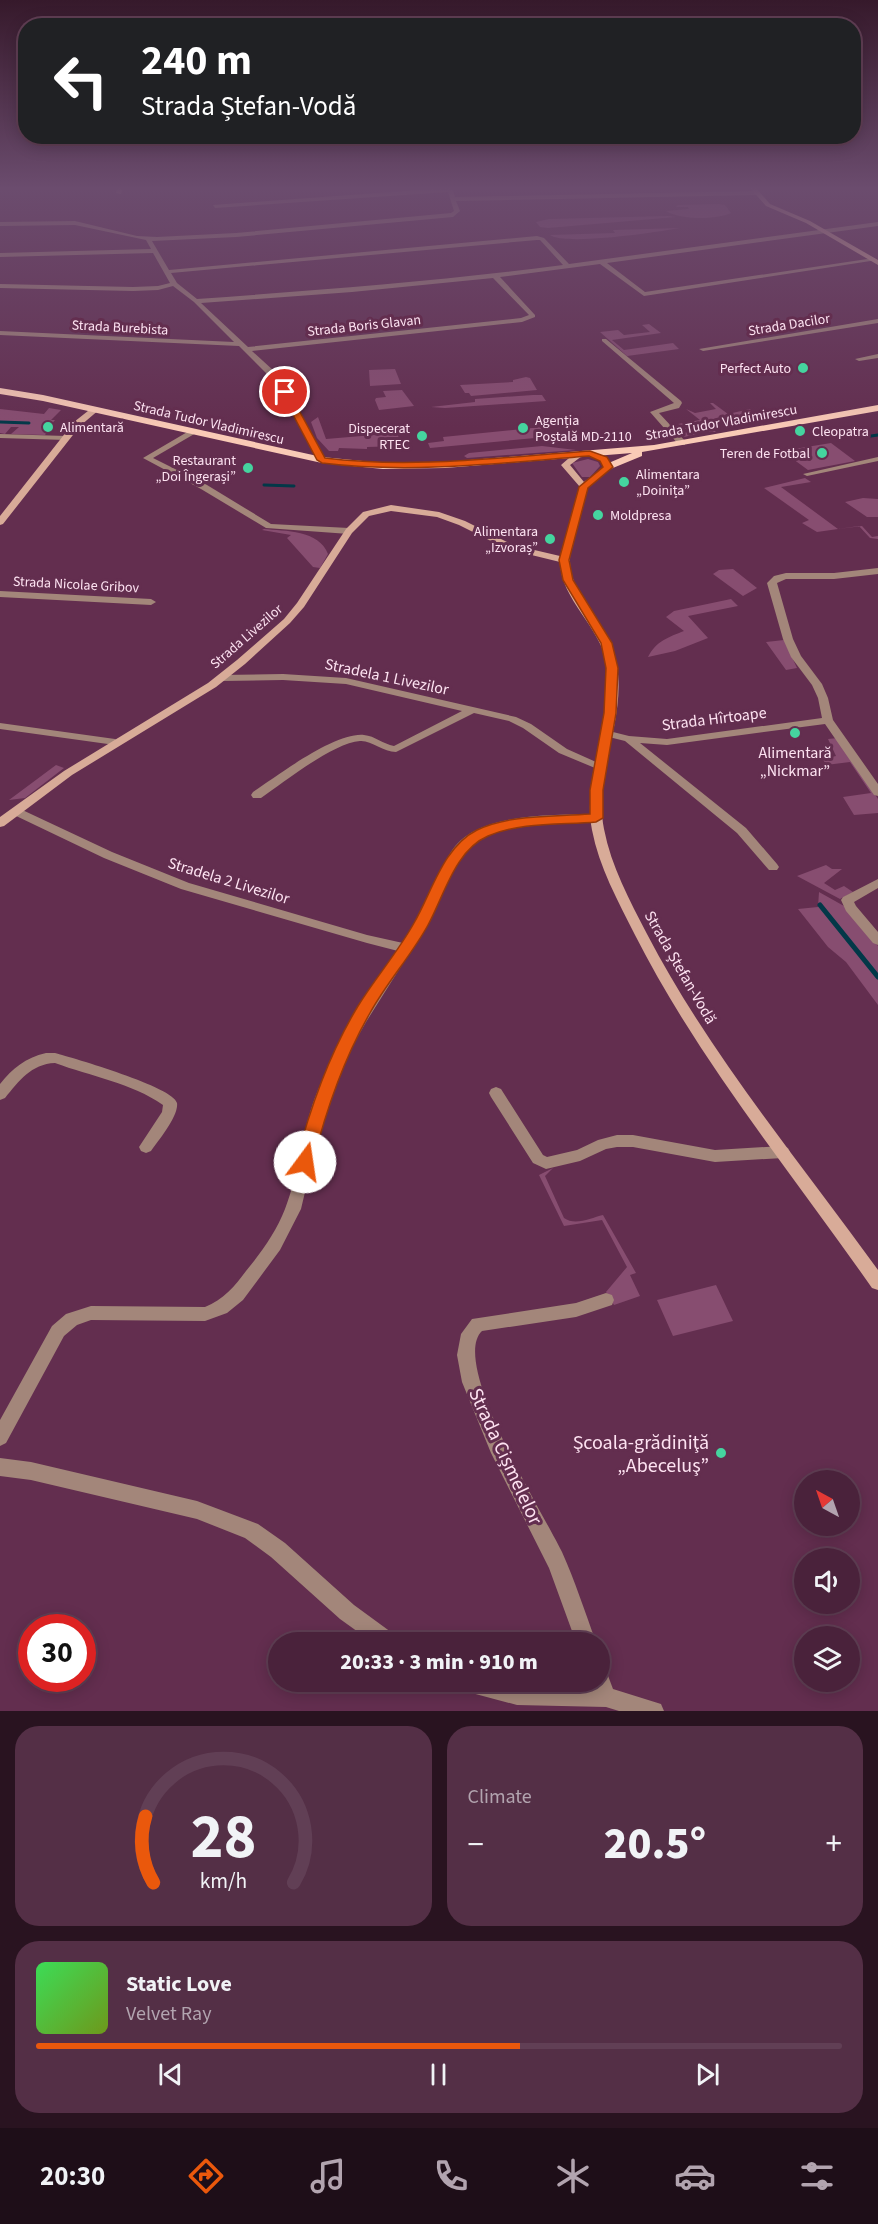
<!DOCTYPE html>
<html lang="en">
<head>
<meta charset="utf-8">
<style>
  body { margin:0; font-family:"Source Sans 3",sans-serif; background:#542f46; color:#f1f3f6; height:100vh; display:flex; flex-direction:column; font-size:22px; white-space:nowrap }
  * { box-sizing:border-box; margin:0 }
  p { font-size:20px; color:#b2a4af }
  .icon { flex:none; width:33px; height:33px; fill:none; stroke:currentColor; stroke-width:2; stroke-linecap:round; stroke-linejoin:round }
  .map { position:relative; height:1711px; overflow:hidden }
  .sheet { display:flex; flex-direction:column; gap:15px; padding:15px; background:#291320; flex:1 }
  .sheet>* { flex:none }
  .banner { position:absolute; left:18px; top:18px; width:843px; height:126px; border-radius:24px; box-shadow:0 3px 15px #0003,0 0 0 2px #613f55; background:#202124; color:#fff; overflow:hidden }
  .needle { width:39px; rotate:320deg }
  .tools { position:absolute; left:794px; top:1470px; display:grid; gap:12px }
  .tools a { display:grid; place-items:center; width:66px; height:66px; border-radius:50%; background:#4a223b; box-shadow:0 3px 15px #0003,0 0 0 2px #613f55; font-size:30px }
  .speed { position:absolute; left:18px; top:1614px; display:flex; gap:12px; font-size:30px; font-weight:700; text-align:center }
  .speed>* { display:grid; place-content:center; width:78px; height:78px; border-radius:50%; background:#4a223b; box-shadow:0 3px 15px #0003,0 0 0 2px #613f55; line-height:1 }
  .speed .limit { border:9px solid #d22; background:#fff; color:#111 }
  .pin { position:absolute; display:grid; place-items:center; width:51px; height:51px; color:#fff; margin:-26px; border:3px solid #fff; border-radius:50%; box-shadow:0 2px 6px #0007 }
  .me { position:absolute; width:66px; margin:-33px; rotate:14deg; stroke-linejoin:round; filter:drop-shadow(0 0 4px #0008) }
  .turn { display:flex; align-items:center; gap:21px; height:126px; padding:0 24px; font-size:27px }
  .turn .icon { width:78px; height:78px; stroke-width:2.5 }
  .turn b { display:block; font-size:42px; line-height:51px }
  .big { font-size:45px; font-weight:800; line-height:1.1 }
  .sheet .widget { flex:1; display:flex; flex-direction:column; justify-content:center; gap:9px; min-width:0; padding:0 21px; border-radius:24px; background:#542f46 }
  .sheet .dial { align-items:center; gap:0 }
  .dial svg { height:156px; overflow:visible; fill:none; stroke:#613f55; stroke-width:7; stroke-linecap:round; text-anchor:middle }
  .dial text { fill:#f1f3f6; stroke:none }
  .song { display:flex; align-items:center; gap:18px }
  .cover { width:72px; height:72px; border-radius:9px; background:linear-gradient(135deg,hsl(130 70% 55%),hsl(80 70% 35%)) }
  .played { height:6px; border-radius:3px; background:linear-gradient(90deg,#ea580c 60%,#613f55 60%) }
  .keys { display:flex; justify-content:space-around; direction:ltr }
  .heat { display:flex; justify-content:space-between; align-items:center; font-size:33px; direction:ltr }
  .sheet .tiles { flex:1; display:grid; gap:15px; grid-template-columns:1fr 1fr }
  .widget:last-child { grid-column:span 2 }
  .trip { position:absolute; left:268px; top:1632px; width:342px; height:60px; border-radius:30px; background:#4a223b; box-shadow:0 3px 15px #0003,0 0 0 2px #613f55; font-weight:800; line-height:60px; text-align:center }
  .dock { display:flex; height:96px; justify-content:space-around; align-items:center; background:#1e0e18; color:#b2a4af }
  .dock .icon { width:42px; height:42px }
  .dock .selected { color:#ea580c }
  .dock b { font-size:27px; color:#f1f3f6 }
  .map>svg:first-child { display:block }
  .green { fill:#874d70 }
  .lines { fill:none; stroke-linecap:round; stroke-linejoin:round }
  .stream-far1 { stroke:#023848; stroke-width:3 }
  .stream { stroke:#023848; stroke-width:5 }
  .street { fill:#a3867a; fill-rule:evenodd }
  .secondary { fill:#d8ab98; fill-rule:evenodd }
  .primary { fill:#f9cab6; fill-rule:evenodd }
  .route { fill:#ea580c; stroke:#983908; stroke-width:1.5 }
  .poi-dot { fill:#45d49f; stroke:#632e4f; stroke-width:2 }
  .labels { text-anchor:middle; stroke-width:6; stroke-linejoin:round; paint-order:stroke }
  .far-street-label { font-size:14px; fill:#fde2f1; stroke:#632e4f }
  .far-poi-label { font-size:14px; fill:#fde2f1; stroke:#632e4f; text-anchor:end }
  .street-label { font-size:16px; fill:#fde2f1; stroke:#632e4f }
  .poi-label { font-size:16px; fill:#fde2f1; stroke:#632e4f }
  .near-poi-label { font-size:20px; fill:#fde2f1; stroke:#632e4f; text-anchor:end }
  .near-street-label { font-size:20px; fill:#fde2f1; stroke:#632e4f }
</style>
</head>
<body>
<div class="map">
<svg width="878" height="1711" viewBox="0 0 878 1711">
  <rect width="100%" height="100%" fill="#632e4f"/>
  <path class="green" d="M719 204 725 205 731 213C715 220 680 220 666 211L689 209 688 207H677L676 206 679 205Z
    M668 216 676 217 548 228 540 227 536 222 549 219Z
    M680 228C659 232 565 246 550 235L615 233 613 230Z
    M649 324 661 333 612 340 624 350 673 343 679 349 627 356 600 332 618 330 624 335 650 332 642 325Z
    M395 369 401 384 370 386 369 370Z
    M526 377 530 378 537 390 471 396 469 393H465L460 385 513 382V380Z
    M402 390 414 406 379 410 375 400 376 398 386 397 383 391Z
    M533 395H542L546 401 445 408 431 407 475 402V399Z
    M710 403H713L728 414 750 409 753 414 708 422 709 426 716 432H708L706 429 697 434 684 437 681 433 691 432 678 424 700 420 686 409 695 413 716 409Z
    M49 408 61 410 51 420H55L51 425 46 424 42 429 49 430 45 435 11 434 19 427H11L5 434 0 433V409L44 414Z
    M318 417 326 439 397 433 402 446 367 447V449L339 448 338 451H329L317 438 311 422Z
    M542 427 546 437 430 448 428 443 444 441 443 437Z
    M831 443 855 461 808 470 782 451Z
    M542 446 576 450 467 458 464 456 469 453Z
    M588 459 598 462 600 466 590 477H582L572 463Z
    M805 478 811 482 781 487 838 529 862 526 872 537 878 536V539L870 538 859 526 817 532 802 523 809 520 764 488Z
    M863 498 878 499V517H867L845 502Z
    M264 529C285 531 319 530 328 554L320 568 313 567 287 538 291 535 262 530Z
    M733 569 757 588 743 596 713 574 719 570Z
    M731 599 738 606 688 616 708 638 675 651 648 657C656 641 669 637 684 631L666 617 674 611Z
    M784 640 797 668 786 670 766 642Z
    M838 738 878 799V813L854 815 843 797 871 793 850 762 826 765 823 759 836 756 828 739Z
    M56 765 64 768 25 798 9 800Z
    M826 865 832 869H842L824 883 835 890 844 886 853 892 840 899 797 876Z
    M819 892 844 906 878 946V1005L846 962 828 947 798 909 818 907Z
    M553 1168 545 1176 564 1218C575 1226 591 1218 603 1215L636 1273 630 1275 640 1296 614 1305 606 1292 627 1267 602 1220 564 1226 539 1175Z
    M716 1285 733 1321 673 1336 657 1300Z"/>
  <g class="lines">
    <path class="stream-far1" d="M0 422 29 423
      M864 437 878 435
      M264 485 294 486"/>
    <path class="stream" d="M820 905 878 977"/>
    <path class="street" d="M446 188H452L455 197 756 191 759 193 756 195 456 201 460 211 453 217 236 237 152 241 169 270 537 236 544 238 569 264 878 222V226L607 263 645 292 874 258 877 260 644 296 600 264 500 277 535 315V317L522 322 252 351 274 371 289 392 326 460 322 462 318 460 281 392 268 375 239 346 0 335V331L234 342 194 302 173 286 158 290 133 291 0 288V284L133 287 158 286 170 283 153 253 0 257V253L151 249 146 240 75 225 0 226V222L75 221 137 236 157 237 236 233 451 213 454 211 448 192 215 208 213 205ZM537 240H540L563 265C441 281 320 290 197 299L177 283 171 273ZM493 278 529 315 521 318 248 347 201 303 352 292Z
      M878 319V323L703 351 699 349Z
      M602 339H606L681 401 682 403 679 408 659 413 685 441V445H679L650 412 674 403 602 341Z
      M878 354V358L859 361 855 359Z
      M189 431 196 433 153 458 207 485 271 524 349 528 353 531 349 534 266 528 201 489 143 458Z
      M0 434 66 436 70 438 66 440 0 438Z
      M878 457V461L807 476 803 474Z
      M878 568V574L834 579H786L777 583 793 639 801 656 822 684 828 698 833 720 878 784V796L874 795 825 724 667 745 640 743 746 828 777 864 779 867 777 870H769L737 833 625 741 601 735 600 733 605 730 629 736 667 739 822 718 818 698 812 685 791 657 783 639 767 583 774 576 786 573H834Z
      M0 591 151 599 156 602 151 605 0 597Z
      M283 674 346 678 516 717 531 724 567 749 605 766 603 768H595L559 753 523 728 509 721 474 713 396 752C383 752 371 740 360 741 333 743 284 782 261 798H253L251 795 253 792C277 776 335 732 364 735 375 736 383 744 394 746L462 711 346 684 283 680 222 681 217 678 222 675Z
      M0 723 115 739 120 742 115 745 0 729Z
      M16 807 112 852 189 883 367 935 403 943C410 931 418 919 424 907 434 888 440 867 453 849 480 812 555 815 596 814L602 818 596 822 546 823 510 828 482 837 463 852 422 933 366 1022 348 1054 324 1112 301 1209 280 1250 243 1300 227 1313 205 1321 91 1320 77 1325 64 1336 6 1443 0 1446V1420L52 1326 66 1314 91 1306 205 1307C223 1300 235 1286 246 1271 261 1253 276 1232 285 1209 300 1171 302 1128 318 1090 339 1040 368 996 398 951L367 943 181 889 104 858 12 814 10 811Z
      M878 879V888L854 902 856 906 878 932V945L873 943 846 911 841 900 843 897Z
      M46 1053H55C73 1058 174 1087 177 1103 179 1116 158 1141 151 1151L146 1153 141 1151 139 1147 162 1112 163 1105C132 1083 90 1076 55 1063 31 1064 19 1081 5 1098L0 1100V1084C13 1068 25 1058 46 1053Z
      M496 1087 501 1089 543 1155 547 1157 577 1150 598 1140 617 1135H633L715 1150 783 1146 788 1148 790 1152 788 1156 783 1158 715 1162 633 1147H617L606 1149 580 1161 546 1169 533 1163 491 1097 489 1093 491 1089Z
      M606 1293 612 1295 614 1300 612 1305 576 1317 482 1331C449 1362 544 1515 562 1552 575 1581 585 1612 596 1642H576L549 1568 491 1453 462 1382 457 1355 461 1334 472 1319 576 1303Z
      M0 1458 31 1462 197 1501 258 1524 285 1543 354 1605 395 1635 398 1642H372L340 1619 271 1557 245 1538 197 1519 31 1480 0 1476Z
      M600 1670 607 1673 613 1689 661 1704 664 1711H619L606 1707 517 1705 468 1692 461 1689 458 1682H504L517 1685 592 1687 590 1682H600Z"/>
    <path class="secondary" d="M117 188H123L121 194 116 193Z
      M750 188H756L770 204 810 221 878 260V265L806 223 766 206Z
      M93 407 100 409 80 426 3 524 0 525V516L74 422Z
      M587 451C599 450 606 458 612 467 605 474 593 480 588 488 584 495 582 507 580 514 571 548 562 565 582 597 595 619 613 640 617 666 626 721 593 774 604 829 611 866 630 901 647 934 710 1055 799 1160 878 1270V1290L872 1288C791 1172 699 1061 635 935 618 901 599 867 592 830 581 774 617 719 607 664 600 626 561 600 560 562L507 549 459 525 437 517 391 511 369 516 352 533 304 607 290 623 245 664 216 687 72 775 4 826 0 827V817L64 771 208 683 237 660 284 619 297 603 346 529 363 512 391 505 439 512 465 521 513 545 560 556 580 487 561 465 576 452H582V456L570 465 584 482 604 467 600 461 587 455Z"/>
    <path class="primary" d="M0 388 43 395 322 457 383 463 445 462 654 445 878 405V411L642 452V456L608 470 604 469V465L632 453 445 468 383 469 322 463 43 401 0 394Z"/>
  </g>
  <linearGradient id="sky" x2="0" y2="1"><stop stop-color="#36192b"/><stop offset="0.44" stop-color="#6b4c6e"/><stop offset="1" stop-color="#6b4c6e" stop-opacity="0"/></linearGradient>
  <rect width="878" height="428" fill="url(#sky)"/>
  <path class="route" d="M285 389 289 392 325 458C413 469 502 457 590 451L607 457 613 467 588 488 569 560 573 580 612 643 618 668 616 713 603 790V818L596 822C562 825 520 822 488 836 455 850 444 896 428 925 411 956 387 982 370 1013 343 1060 326 1110 313 1162L311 1167 305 1169 299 1167 296 1162C310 1108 329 1054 358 1006 376 977 398 952 414 923 432 892 443 847 477 830 510 814 554 817 590 814V790L604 713 606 668 601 643 563 580 559 560 579 487 603 467 600 461 589 456C500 463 411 474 322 463L317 460 281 392Z"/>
  <g class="poi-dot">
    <circle cx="803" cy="368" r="6"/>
    <circle cx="48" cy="427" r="6"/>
    <circle cx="523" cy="428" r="6"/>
    <circle cx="800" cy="431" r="6"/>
    <circle cx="422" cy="436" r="6"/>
    <circle cx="822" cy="453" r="6"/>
    <circle cx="248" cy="468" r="6"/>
    <circle cx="624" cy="482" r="6"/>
    <circle cx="598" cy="515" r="6"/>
    <circle cx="550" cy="539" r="6"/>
    <circle cx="795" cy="733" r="6"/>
    <circle cx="721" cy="1453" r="6"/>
  </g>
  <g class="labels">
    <g class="far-street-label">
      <text transform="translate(789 324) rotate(-9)" y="5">Strada Dacilor</text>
      <text transform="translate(364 325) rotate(-6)" y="5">Strada Boris Glavan</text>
      <text transform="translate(120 327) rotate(3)" y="5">Strada Burebista</text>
      <text transform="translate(209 422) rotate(13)" y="5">Strada Tudor Vladimirescu</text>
      <text transform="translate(721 422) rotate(-10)" y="5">Strada Tudor Vladimirescu</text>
      <text transform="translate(76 584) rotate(3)" y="5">Strada Nicolae Gribov</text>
      <text transform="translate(246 636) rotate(-41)" y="5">Strada Livezilor</text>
    </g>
    <g class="far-poi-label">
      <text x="791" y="373">Perfect Auto</text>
      <text x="535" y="425" text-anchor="start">Agenția<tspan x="535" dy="16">Poștală MD-2110</tspan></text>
      <text x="60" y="432" text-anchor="start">Alimentară</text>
      <text x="410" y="433">Dispecerat<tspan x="410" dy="16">RTEC</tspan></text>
      <text x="812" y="436" text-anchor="start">Cleopatra</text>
      <text x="810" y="458">Teren de Fotbal</text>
      <text x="236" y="465">Restaurant<tspan x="236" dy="16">„Doi Îngerași”</tspan></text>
      <text x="636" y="479" text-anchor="start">Alimentara<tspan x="636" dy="16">„Doinița”</tspan></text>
      <text x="610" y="520" text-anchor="start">Moldpresa</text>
      <text x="538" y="536">Alimentara<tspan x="538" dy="16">„Izvoraș”</tspan></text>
    </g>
    <g class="street-label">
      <text transform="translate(387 676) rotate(12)" y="6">Stradela 1 Livezilor</text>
      <text transform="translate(714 718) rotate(-7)" y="6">Strada Hîrtoape</text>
      <text transform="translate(229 880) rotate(17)" y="6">Stradela 2 Livezilor</text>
      <text transform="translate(681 967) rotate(60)" y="6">Strada Ștefan-Vodă</text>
    </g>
    <g class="poi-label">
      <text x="795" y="758">Alimentară<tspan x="795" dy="18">„Nickmar”</tspan></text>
    </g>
    <g class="near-poi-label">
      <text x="709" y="1449">Şcoala-grădiniţă<tspan x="709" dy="23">„Abeceluş”</tspan></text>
    </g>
    <g class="near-street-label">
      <text transform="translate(506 1456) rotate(65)" y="7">Strada Cișmelelor</text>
    </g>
  </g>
</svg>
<div class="tools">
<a><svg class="needle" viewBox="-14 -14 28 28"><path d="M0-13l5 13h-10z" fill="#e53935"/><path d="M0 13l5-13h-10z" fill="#b2a4af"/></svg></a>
<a><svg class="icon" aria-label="sound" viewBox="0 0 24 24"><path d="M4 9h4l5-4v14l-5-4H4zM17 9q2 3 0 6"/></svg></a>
<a><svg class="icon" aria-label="layers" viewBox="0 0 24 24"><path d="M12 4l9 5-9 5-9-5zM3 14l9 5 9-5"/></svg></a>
</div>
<div class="speed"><div class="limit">30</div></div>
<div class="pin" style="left:285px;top:392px;background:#d93025"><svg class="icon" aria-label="arrive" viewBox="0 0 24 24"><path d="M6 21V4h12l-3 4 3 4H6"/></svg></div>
<svg class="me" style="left:305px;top:1162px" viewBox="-20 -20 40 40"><circle r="19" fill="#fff"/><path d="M0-13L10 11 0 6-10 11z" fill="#ea580c"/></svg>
<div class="trip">20:33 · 3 min · 910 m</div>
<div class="banner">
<div class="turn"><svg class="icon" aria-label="left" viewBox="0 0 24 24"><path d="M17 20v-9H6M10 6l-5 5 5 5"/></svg><div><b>240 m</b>Strada Ștefan-Vodă</div></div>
</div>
</div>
<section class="sheet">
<div class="tiles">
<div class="widget dial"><svg viewBox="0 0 100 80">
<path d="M14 69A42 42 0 1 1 86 69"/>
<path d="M14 69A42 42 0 0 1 10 35" stroke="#ea580c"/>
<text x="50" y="56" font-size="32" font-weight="700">28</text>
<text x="50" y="72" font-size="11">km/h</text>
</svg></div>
<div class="widget"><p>Climate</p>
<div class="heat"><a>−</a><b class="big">20.5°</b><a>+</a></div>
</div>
<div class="widget">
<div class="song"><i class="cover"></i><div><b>Static Love</b><p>Velvet Ray</p></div></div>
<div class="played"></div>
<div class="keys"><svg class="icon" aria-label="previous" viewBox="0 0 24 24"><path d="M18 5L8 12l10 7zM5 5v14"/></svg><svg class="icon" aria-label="pause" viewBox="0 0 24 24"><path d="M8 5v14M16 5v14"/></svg><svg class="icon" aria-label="next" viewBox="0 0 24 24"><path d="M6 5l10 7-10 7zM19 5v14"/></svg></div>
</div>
</div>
</section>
<nav class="dock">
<b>20:30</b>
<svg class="icon selected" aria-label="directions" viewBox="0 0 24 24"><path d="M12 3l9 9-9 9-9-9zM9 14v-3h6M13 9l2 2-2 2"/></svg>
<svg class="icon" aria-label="music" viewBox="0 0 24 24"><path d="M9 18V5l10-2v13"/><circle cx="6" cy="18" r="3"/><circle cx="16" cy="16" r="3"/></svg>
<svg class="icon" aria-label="phone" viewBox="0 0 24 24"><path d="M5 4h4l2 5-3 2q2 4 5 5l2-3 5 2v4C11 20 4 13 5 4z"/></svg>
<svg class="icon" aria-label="climate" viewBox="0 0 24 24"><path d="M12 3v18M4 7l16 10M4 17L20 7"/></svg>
<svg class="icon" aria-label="car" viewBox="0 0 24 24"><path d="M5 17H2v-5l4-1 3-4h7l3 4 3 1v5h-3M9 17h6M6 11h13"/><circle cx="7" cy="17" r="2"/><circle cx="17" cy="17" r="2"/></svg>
<svg class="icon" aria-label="filters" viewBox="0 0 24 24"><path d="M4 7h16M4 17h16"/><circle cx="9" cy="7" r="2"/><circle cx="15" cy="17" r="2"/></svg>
</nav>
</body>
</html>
